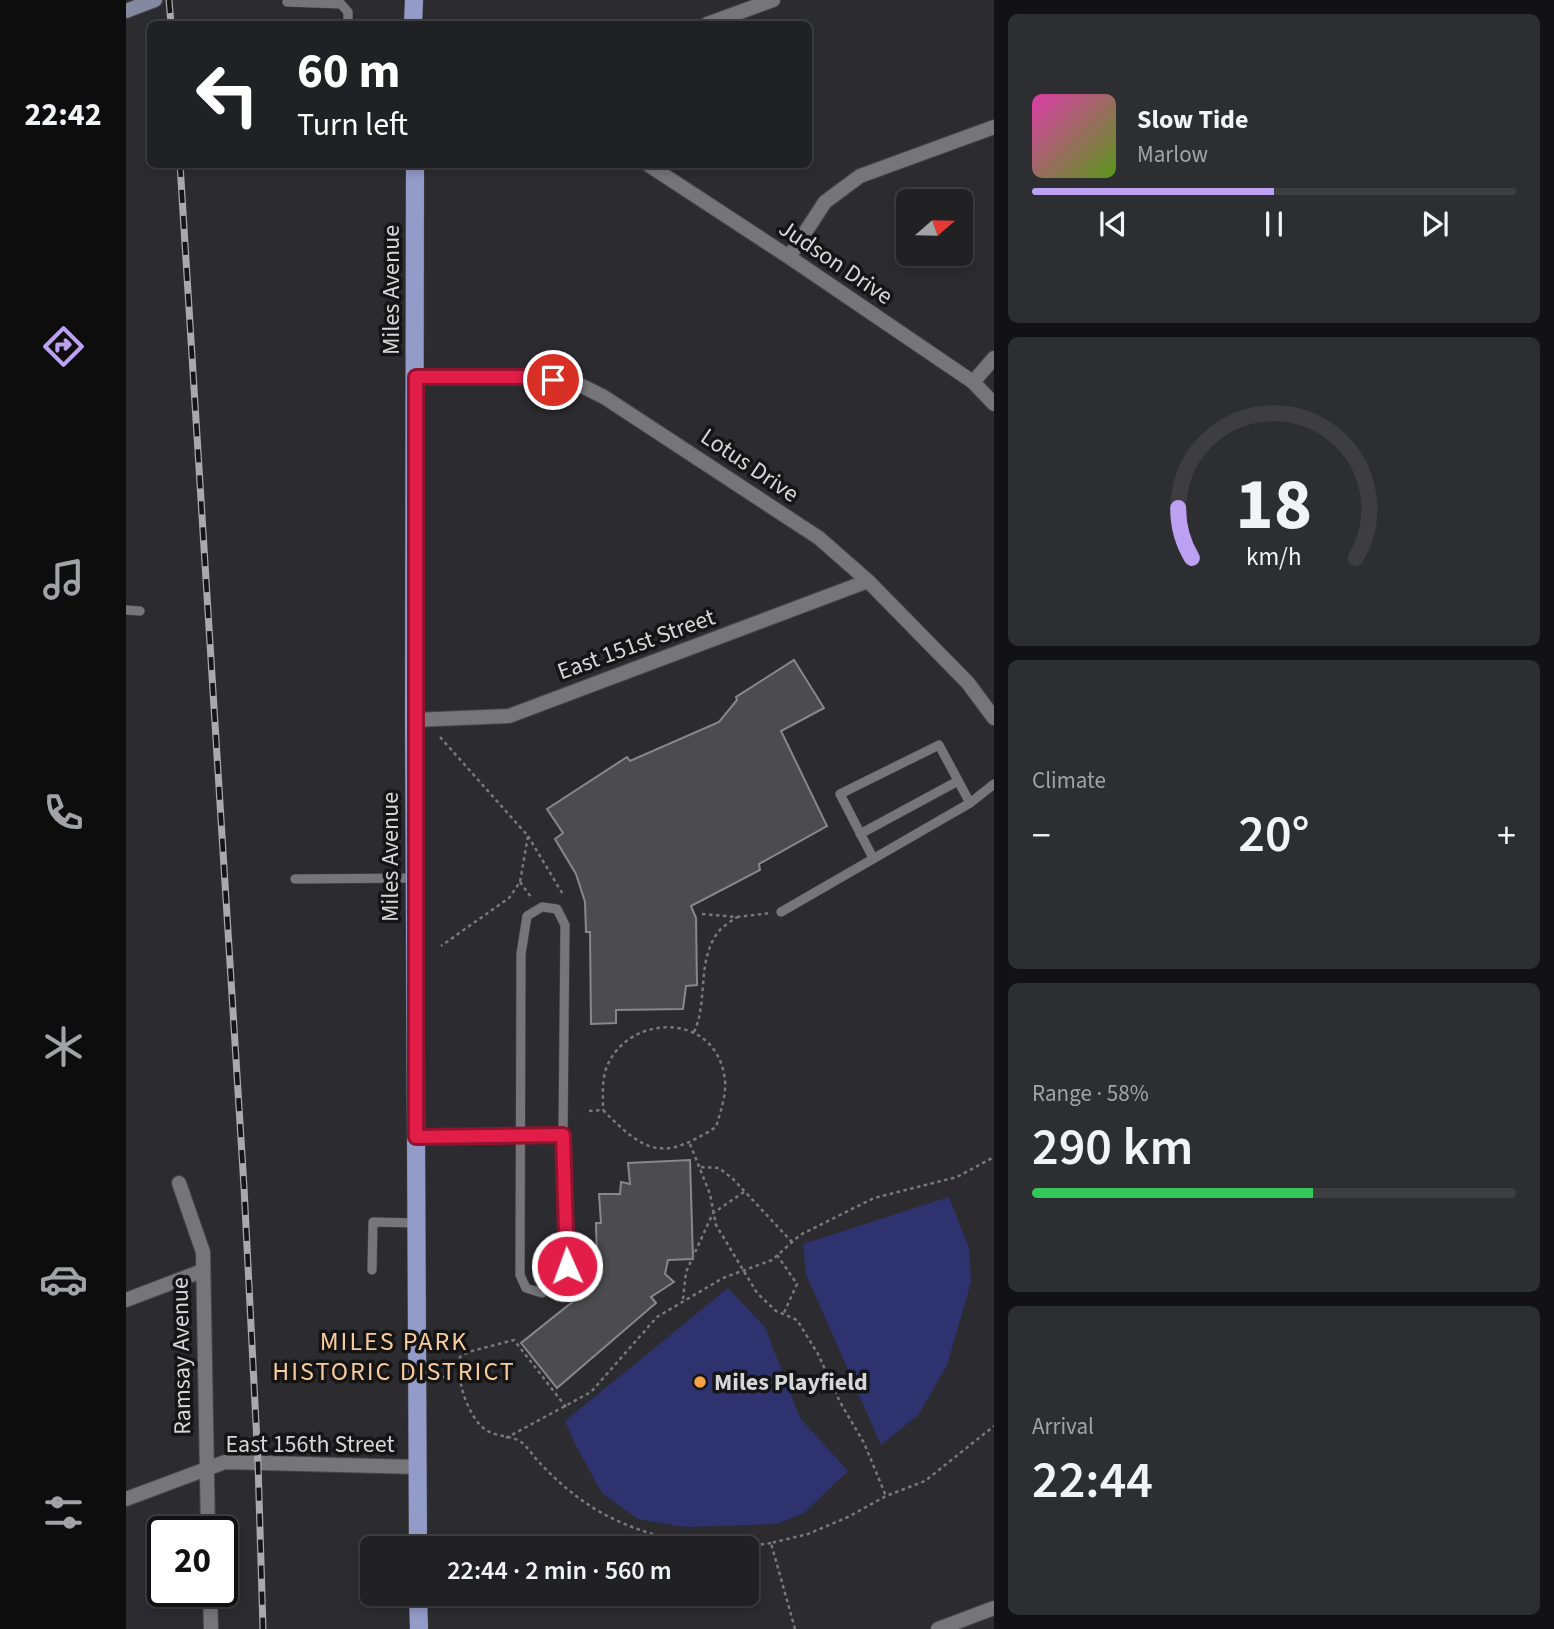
<!DOCTYPE html>
<html lang="en">
<head>
<meta charset="utf-8">
<style>
  body { margin:0; font-family:"Source Sans 3",sans-serif; background:#2d2e31; color:#f1f3f6; height:100vh; display:flex; flex-direction:column; font-size:26px; white-space:nowrap }
  * { box-sizing:border-box; margin:0 }
  p { font-size:23px; color:#a2a3a6 }
  .icon { flex:none; width:38px; height:38px; fill:none; stroke:currentColor; stroke-width:2; stroke-linecap:round; stroke-linejoin:round }
  .map { position:relative; flex:1; overflow:hidden }
  .drawer { display:flex; flex-direction:column; gap:14px; padding:14px; background:#121214; width:560px }
  .drawer>* { flex:none }
  .guide { position:absolute; left:21px; top:21px; width:665px; height:147px; border-radius:10px; box-shadow:0 4px 10px #0003,0 0 0 2px #3e3e41; background:#202124; color:#fff; overflow:hidden }
  .needle { width:46px; rotate:70deg }
  .tools { position:absolute; left:770px; top:189px; display:grid; gap:14px }
  .tools a { display:grid; place-items:center; width:77px; height:77px; border-radius:10px; background:#212124; box-shadow:0 4px 10px #0003,0 0 0 2px #3e3e41; font-size:35px }
  .speed { position:absolute; left:21px; top:1516px; display:flex; gap:14px; font-size:35px; font-weight:700; text-align:center }
  .speed>* { display:grid; place-content:center; width:91px; height:91px; border-radius:50%; background:#212124; box-shadow:0 4px 10px #0003,0 0 0 2px #3e3e41; line-height:1 }
  .speed .limit { border:4px solid #111; border-radius:10px; background:#fff; color:#111 }
  .pin { position:absolute; display:grid; place-items:center; width:60px; height:60px; color:#fff; margin:-30px; border:4px solid #fff; border-radius:50%; box-shadow:0 2px 7px #0007 }
  .me { position:absolute; width:77px; margin:-38px; rotate:358deg; stroke-linejoin:round; filter:drop-shadow(0 0 5px #0008) }
  .turn { display:flex; align-items:center; gap:24px; height:147px; padding:0 35px; font-size:32px }
  .turn .icon { width:91px; height:91px; stroke-width:2.5 }
  .turn b { display:block; font-size:49px; line-height:60px }
  .big { font-size:52px; font-weight:600; line-height:1.1 }
  .drawer .widget { flex:1; display:flex; flex-direction:column; justify-content:center; gap:10px; min-width:0; padding:0 24px; border-radius:10px; background:#2d2e31 }
  .drawer .dial { align-items:center; gap:0 }
  .dial svg { height:182px; overflow:visible; fill:none; stroke:#3e3e41; stroke-width:7; stroke-linecap:round; text-anchor:middle }
  .dial text { fill:#f1f3f6; stroke:none }
  .song { display:flex; align-items:center; gap:21px }
  .cover { width:84px; height:84px; border-radius:10px; background:linear-gradient(135deg,hsl(320 70% 55%),hsl(90 70% 35%)) }
  .played { height:7px; border-radius:4px; background:linear-gradient(90deg,#bca0f2 50%,#3e3e41 50%) }
  .keys { display:flex; justify-content:space-around; direction:ltr }
  .heat { display:flex; justify-content:space-between; align-items:center; font-size:38px; direction:ltr }
  .charge { height:10px; border-radius:5px; background:linear-gradient(90deg,#34c759 58%,#3e3e41 0) }
  .trip { position:absolute; left:234px; top:1536px; width:399px; height:70px; border-radius:10px; background:#212124; box-shadow:0 4px 10px #0003,0 0 0 2px #3e3e41; font-weight:600; line-height:70px; text-align:center }
  main { display:flex; flex:1; min-height:0 }
  .dock { display:flex; flex-direction:column; width:126px; justify-content:space-around; align-items:center; background:#0d0d0e; color:#a2a3a6 }
  .dock .icon { width:49px; height:49px }
  .dock .selected { color:#bca0f2 }
  .dock b { font-size:32px; color:#f1f3f6 }
  .map>svg:first-child { display:block }
  .green { fill:#2e336f }
  .building { fill:#4c4c50; stroke:#87888c; stroke-width:2 }
  .lines { fill:none; stroke-linecap:round; stroke-linejoin:round }
  .lane-casing { stroke:#47474a; stroke-width:10 }
  .street-casing { stroke:#47474a; stroke-width:16 }
  .secondary-casing { stroke:#47474a; stroke-width:16 }
  .primary-casing { stroke:#47474a; stroke-width:19 }
  .path { stroke:#79797c; stroke-width:2.5; stroke-dasharray:3.5 3.5; stroke-linecap:butt }
  .lane { stroke:#76767a; stroke-width:9 }
  .street { stroke:#76767a; stroke-width:14 }
  .secondary { stroke:#8488a1; stroke-width:14 }
  .primary { stroke:#939bc8; stroke-width:18 }
  .rail-casing { stroke:#a9a9ac; stroke-width:7 }
  .rail { stroke:#151516; stroke-width:4.5; stroke-dasharray:13; stroke-linecap:butt }
  .route-casing { stroke:#92132f; stroke-width:18 }
  .route { stroke:#e11d48; stroke-width:12 }
  .poi-dot { fill:#f5a345; stroke:#151516; stroke-width:2.5 }
  .labels { text-anchor:middle; stroke-width:7; stroke-linejoin:round; paint-order:stroke }
  .street-label { font-size:24px; fill:#d7d7d9; stroke:#151516 }
  .poi-label { font-size:24px; font-weight:bold; fill:#d7d7d9; stroke:#151516; text-anchor:start }
  .neighbourhood-label { font-size:26px; letter-spacing:2px; fill:#f9cb9d; stroke:#151516 }
</style>
</head>
<body>
<main>
<nav class="dock">
<b>22:42</b>
<svg class="icon selected" aria-label="directions" viewBox="0 0 24 24"><path d="M12 3l9 9-9 9-9-9zM9 14v-3h6M13 9l2 2-2 2"/></svg>
<svg class="icon" aria-label="music" viewBox="0 0 24 24"><path d="M9 18V5l10-2v13"/><circle cx="6" cy="18" r="3"/><circle cx="16" cy="16" r="3"/></svg>
<svg class="icon" aria-label="phone" viewBox="0 0 24 24"><path d="M5 4h4l2 5-3 2q2 4 5 5l2-3 5 2v4C11 20 4 13 5 4z"/></svg>
<svg class="icon" aria-label="climate" viewBox="0 0 24 24"><path d="M12 3v18M4 7l16 10M4 17L20 7"/></svg>
<svg class="icon" aria-label="car" viewBox="0 0 24 24"><path d="M5 17H2v-5l4-1 3-4h7l3 4 3 1v5h-3M9 17h6M6 11h13"/><circle cx="7" cy="17" r="2"/><circle cx="17" cy="17" r="2"/></svg>
<svg class="icon" aria-label="filters" viewBox="0 0 24 24"><path d="M4 7h16M4 17h16"/><circle cx="9" cy="7" r="2"/><circle cx="15" cy="17" r="2"/></svg>
</nav>
<div class="map">
<svg width="868" height="1629" viewBox="0 0 868 1629">
  <rect width="100%" height="100%" fill="#2c2c30"/>
  <path class="green" d="M823 1197 843 1248 845 1282 821 1365 793 1414 755 1445 680 1274 677 1244Z
    M602 1288 639 1327 674 1418 722 1471 678 1513 651 1524 559 1527 512 1519 476 1493 449 1444 439 1421Z"/>
  <path class="building" d="M668 660 698 708 655 731 701 826 633 864 634 870 565 906 570 918 571 985 560 986 557 1009 490 1010V1023L465 1024 464 932H460L459 902 450 874 429 839 437 833 421 809 501 757 504 761 593 722 611 700 610 697Z
    M564 1160 567 1259 542 1260 539 1274 548 1282 525 1297 530 1303 431 1388 395 1343 460 1291 454 1283 471 1269 470 1223H475L473 1194H494L495 1182 504 1184 502 1163Z"/>
  <g class="lines">
    <defs>
      <path id="lane" d="M161 2 215 4 222 12V24
        M0 610 14 611
        M734 834 832 781
        M747 858 714 794 813 745 844 803
        M169 879 289 878
        M416 907 431 909 439 925 437 1135 441 1267 433 1283 416 1293 400 1288 394 1275 395 954 401 916Z
        M655 912 844 803 868 784
        M290 1137 437 1135
        M246 1270 247 1222 290 1223"/>
      <path id="street" d="M581 24 647 0
        M521 164 663 257 847 382 868 404
        M663 257 699 202 734 176 868 127
        M290 378 405 377 450 383 478 397 693 538 742 581 842 683 868 718
        M847 382 868 358
        M288 720 383 716 742 581
        M53 1183 77 1252 82 1531
        M0 1300 76 1271
        M0 1499 99 1462 291 1467
        M84 1591 85 1629
        M812 1629 868 1608"/>
      <path id="secondary" d="M0 11 29 0"/>
      <path id="primary" d="M287 24 288 0
        M289 164 288 720 292 1549
        M292 1594 293 1629"/>
    </defs>
    <use href="#lane" class="lane-casing"/>
    <use href="#street" class="street-casing"/>
    <use href="#secondary" class="secondary-casing"/>
    <use href="#primary" class="primary-casing"/>
    <path class="path" d="M314 737 402 836 394 882 383 898 315 946
      M402 836 438 896
      M394 882 405 897
      M576 914 611 917 645 913
      M568 1032C582 1002 571 964 590 935 594 928 604 922 611 917
      M463 1111 477 1110C520 1154 537 1161 590 1127 595 1110 602 1091 598 1074 586 1009 496 1015 479 1072 476 1084 477 1099 477 1110
      M564 1144 584 1194 590 1225 631 1293 650 1311 671 1320 692 1354 714 1402 738 1443 760 1496
      M575 1167 593 1168 607 1179 666 1242
      M651 1255 671 1284 657 1315
      M557 1299 560 1272 587 1213 618 1192
      M317 1377 333 1374
      M440 1407 388 1340 342 1352 334 1357C329 1377 342 1418 360 1430 370 1437 385 1435 395 1442 401 1446 407 1456 413 1462 425 1475 441 1490 457 1501 507 1537 584 1553 645 1543
      M380 1438 465 1392 531 1317 597 1278 646 1260 674 1235 748 1198 831 1177 868 1157
      M669 1629 645 1543 682 1534 722 1517 760 1496 799 1481 868 1426"/>
    <use href="#lane" class="lane"/>
    <use href="#street" class="street"/>
    <use href="#secondary" class="secondary"/>
    <use href="#primary" class="primary"/>
    <defs>
      <path id="rail" d="M43 0 45 24
        M54 164 118 1187 132 1463 137 1629"/>
    </defs>
    <use href="#rail" class="rail-casing"/>
    <use href="#rail" class="rail"/>
  </g>
  <g class="lines">
    <defs>
      <path id="route" d="M427 380 405 377H290V1137L437 1135 441 1266"/>
    </defs>
    <use href="#route" class="route-casing"/>
    <use href="#route" class="route"/>
  </g>
  <circle class="poi-dot" cx="574" cy="1382" r="7"/>
  <g class="labels">
    <g class="street-label">
      <text transform="translate(710 262) rotate(34)" y="8">Judson Drive</text>
      <text transform="translate(265 290) rotate(-90)" y="8">Miles Avenue</text>
      <text transform="translate(624 465) rotate(34)" y="8">Lotus Drive</text>
      <text transform="translate(510 644) rotate(-20)" y="8">East 151st Street</text>
      <text transform="translate(264 857) rotate(-90)" y="8">Miles Avenue</text>
      <text transform="translate(55 1356) rotate(-91)" y="8">Ramsay Avenue</text>
      <text x="184" y="1452">East 156th Street</text>
    </g>
    <g class="poi-label">
      <text x="588" y="1390">Miles Playfield</text>
    </g>
    <g class="neighbourhood-label">
      <text x="268" y="1350">MILES PARK<tspan x="268" dy="30">HISTORIC DISTRICT</tspan></text>
    </g>
  </g>
</svg>
<div class="tools">
<a><svg class="needle" viewBox="-14 -14 28 28"><path d="M0-13l5 13h-10z" fill="#e53935"/><path d="M0 13l5-13h-10z" fill="#a2a3a6"/></svg></a>
</div>
<div class="speed"><div class="limit">20</div></div>
<div class="pin" style="left:427px;top:380px;background:#d93025"><svg class="icon" aria-label="arrive" viewBox="0 0 24 24"><path d="M6 21V4h12l-3 4 3 4H6"/></svg></div>
<svg class="me" style="left:441px;top:1266px" viewBox="-20 -20 40 40"><circle r="17" fill="#e11d48" stroke="#fff" stroke-width="3"/><path d="M0-11L8 9 0 5-8 9z" fill="#fff"/></svg>
<div class="trip">22:44 · 2 min · 560 m</div>
<div class="guide">
<div class="turn"><svg class="icon" aria-label="left" viewBox="0 0 24 24"><path d="M17 20v-9H6M10 6l-5 5 5 5"/></svg><div><b>60 m</b>Turn left</div></div>
</div>
</div>
<section class="drawer">
<div class="widget">
<div class="song"><i class="cover"></i><div><b>Slow Tide</b><p>Marlow</p></div></div>
<div class="played"></div>
<div class="keys"><svg class="icon" aria-label="previous" viewBox="0 0 24 24"><path d="M18 5L8 12l10 7zM5 5v14"/></svg><svg class="icon" aria-label="pause" viewBox="0 0 24 24"><path d="M8 5v14M16 5v14"/></svg><svg class="icon" aria-label="next" viewBox="0 0 24 24"><path d="M6 5l10 7-10 7zM19 5v14"/></svg></div>
</div>
<div class="widget dial"><svg viewBox="0 0 100 80">
<path d="M14 69A42 42 0 1 1 86 69"/>
<path d="M14 69A42 42 0 0 1 8 47" stroke="#bca0f2"/>
<text x="50" y="56" font-size="32" font-weight="700">18</text>
<text x="50" y="72" font-size="11">km/h</text>
</svg></div>
<div class="widget"><p>Climate</p>
<div class="heat"><a>−</a><b class="big">20°</b><a>+</a></div>
</div>
<div class="widget"><p>Range · 58%</p><b class="big">290 km</b><div class="charge"></div></div>
<div class="widget"><p>Arrival</p><b class="big">22:44</b></div>
</section>
</main>
</body>
</html>
